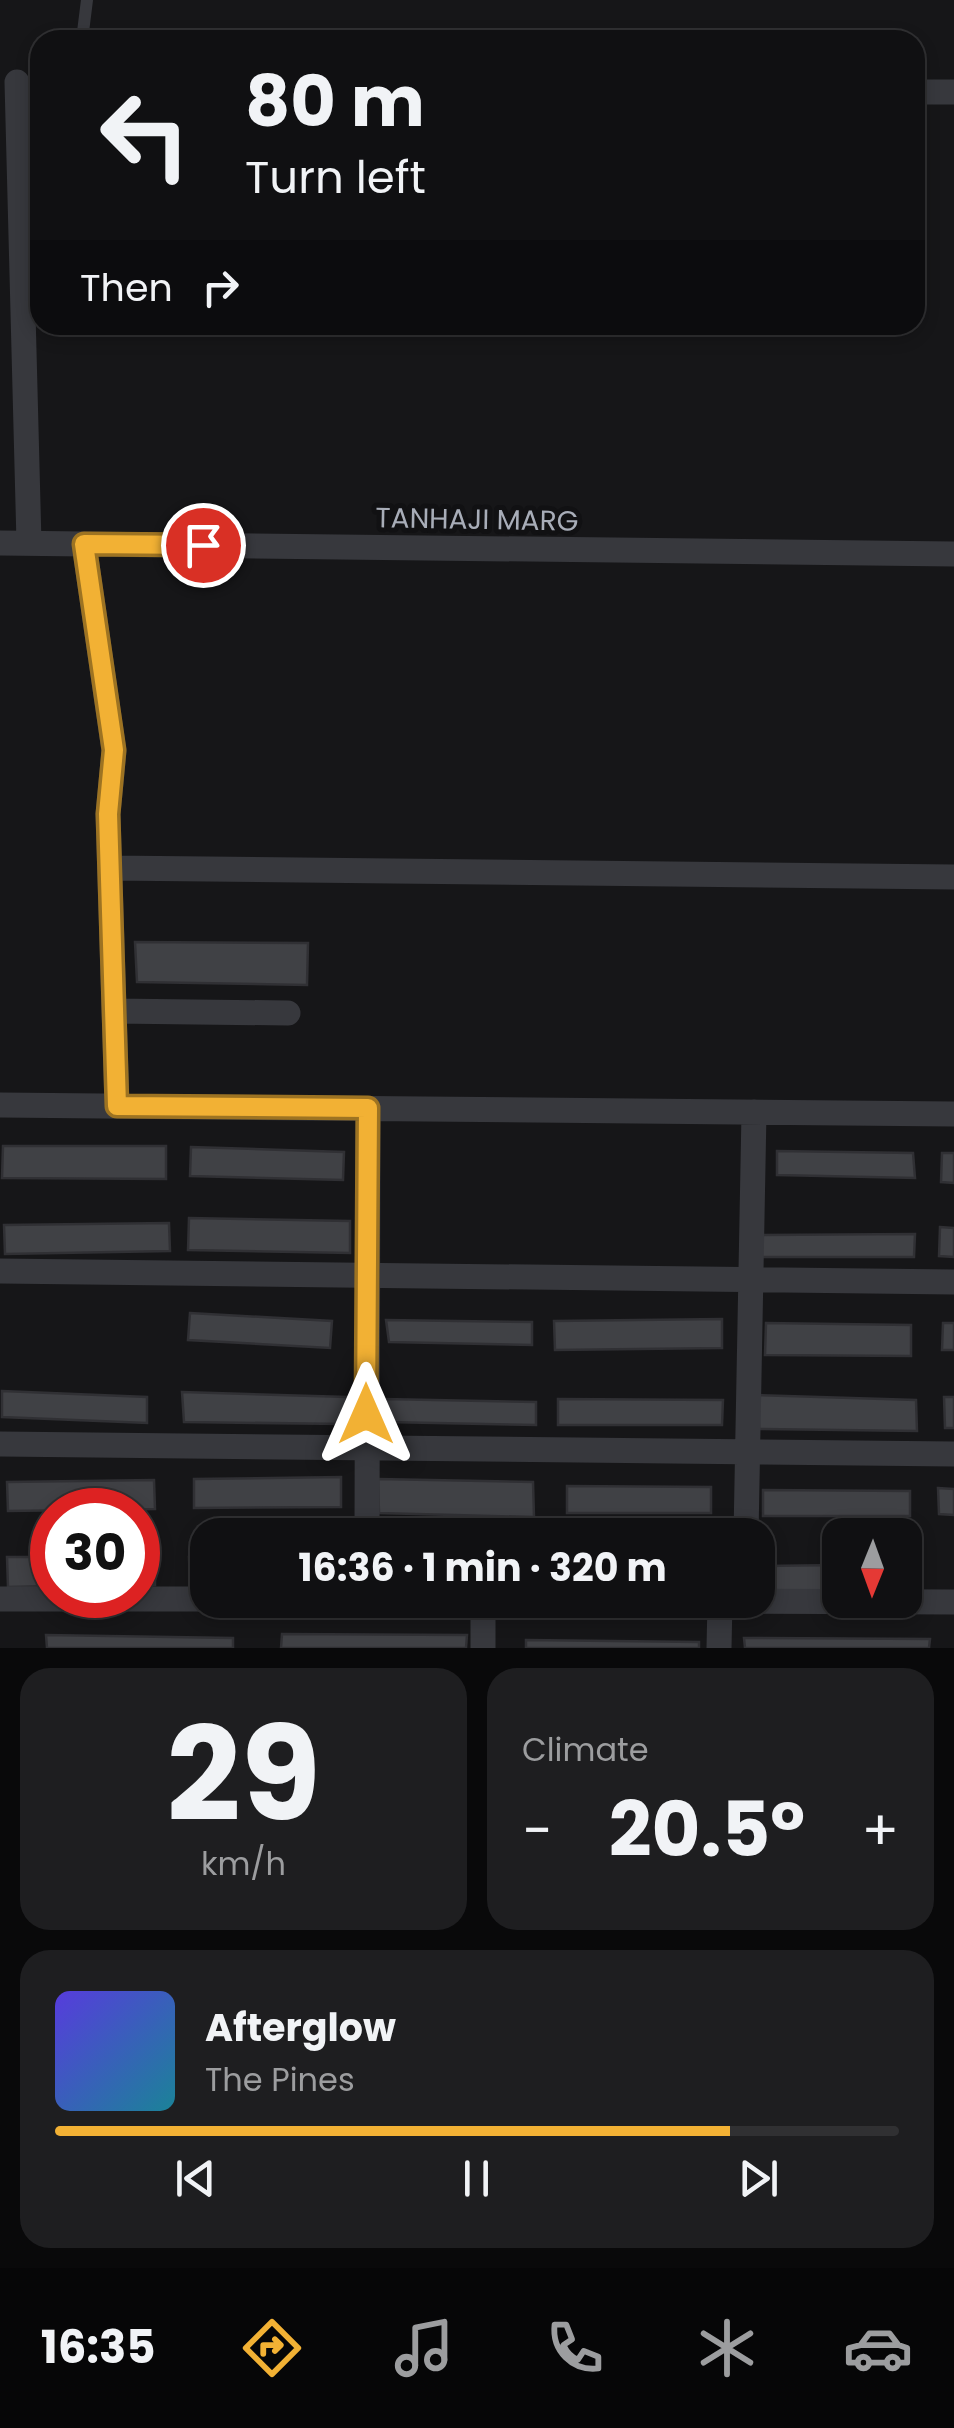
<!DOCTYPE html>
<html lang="en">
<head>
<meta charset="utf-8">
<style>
  body { margin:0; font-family:Poppins,sans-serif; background:#1e1e20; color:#f1f3f6; height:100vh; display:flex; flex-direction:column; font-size:38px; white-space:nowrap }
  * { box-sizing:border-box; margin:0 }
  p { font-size:32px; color:#9c9d9f }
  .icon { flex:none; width:55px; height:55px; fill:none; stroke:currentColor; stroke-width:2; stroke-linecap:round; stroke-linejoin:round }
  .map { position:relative; height:1648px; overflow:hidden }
  .side { display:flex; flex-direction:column; gap:20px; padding:20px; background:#09090a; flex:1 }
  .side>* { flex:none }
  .banner { position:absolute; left:30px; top:30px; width:895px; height:305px; border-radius:30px; box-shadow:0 5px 15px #0003,0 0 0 2px #303032; background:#101012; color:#f1f3f6; overflow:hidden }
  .needle { width:65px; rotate:181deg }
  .fabs { position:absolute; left:822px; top:1518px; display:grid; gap:20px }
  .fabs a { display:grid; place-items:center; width:100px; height:100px; border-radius:20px; background:#101012; box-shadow:0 5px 15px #0003,0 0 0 2px #303032; font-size:50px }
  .speed { position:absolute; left:30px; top:1488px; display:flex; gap:20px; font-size:50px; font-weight:700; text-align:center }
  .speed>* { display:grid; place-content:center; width:130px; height:130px; border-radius:50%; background:#101012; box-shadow:0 5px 15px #0003,0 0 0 2px #303032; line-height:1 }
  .speed .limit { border:15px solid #d22; background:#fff; color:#111 }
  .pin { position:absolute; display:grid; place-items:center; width:85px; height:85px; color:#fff; margin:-42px; border:5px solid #fff; border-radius:50%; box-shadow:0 2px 10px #0007 }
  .me { position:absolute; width:110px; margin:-55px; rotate:0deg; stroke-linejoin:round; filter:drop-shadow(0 0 8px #0008) }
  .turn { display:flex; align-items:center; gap:35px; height:210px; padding:0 50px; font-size:45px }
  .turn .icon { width:130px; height:130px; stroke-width:2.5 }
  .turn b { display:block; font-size:70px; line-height:85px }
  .then { display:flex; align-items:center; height:95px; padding:0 50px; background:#0003; gap:20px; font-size:38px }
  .big { font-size:75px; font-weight:700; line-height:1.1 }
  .side .card { flex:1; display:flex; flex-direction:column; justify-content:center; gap:15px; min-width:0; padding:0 35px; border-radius:30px; background:#1e1e20 }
  .side .dial { align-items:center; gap:0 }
  .dial b { font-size:130px; line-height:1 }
  .song { display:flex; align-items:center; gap:30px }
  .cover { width:120px; height:120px; border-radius:15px; background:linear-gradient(135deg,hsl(250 70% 55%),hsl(190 70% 35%)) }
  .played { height:10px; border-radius:5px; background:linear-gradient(90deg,#f2b134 80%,#303032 80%) }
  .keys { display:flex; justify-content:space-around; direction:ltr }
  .heat { display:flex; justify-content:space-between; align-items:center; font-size:55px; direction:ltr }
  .side .tiles { flex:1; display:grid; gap:20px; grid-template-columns:1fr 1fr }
  .card:last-child { grid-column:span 2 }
  .trip { position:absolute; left:190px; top:1518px; width:585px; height:100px; border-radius:30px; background:#101012; box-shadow:0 5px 15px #0003,0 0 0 2px #303032; font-weight:700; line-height:100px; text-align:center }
  .menu { display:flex; height:160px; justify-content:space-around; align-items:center; background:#060607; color:#9c9d9f }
  .menu .icon { width:70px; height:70px }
  .menu .current { color:#f2b134 }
  .menu b { font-size:45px; color:#f1f3f6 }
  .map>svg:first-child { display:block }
  .building { fill:#404145; stroke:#303034; stroke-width:2.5 }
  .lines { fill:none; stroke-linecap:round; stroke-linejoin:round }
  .service { stroke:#37383d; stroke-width:12 }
  .minor { stroke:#37383d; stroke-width:25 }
  .route-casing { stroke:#9d7322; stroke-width:25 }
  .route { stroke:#f2b134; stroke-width:18 }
  .labels { text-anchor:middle; stroke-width:10; stroke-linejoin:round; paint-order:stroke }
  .street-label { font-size:28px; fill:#a8adb8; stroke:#111113 }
</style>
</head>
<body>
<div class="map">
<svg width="954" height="1648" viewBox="0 0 954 1648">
  <rect width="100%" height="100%" fill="#161618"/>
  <path class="building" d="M135 942 308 943 307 985 137 982Z
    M3 1146H166V1179L2 1178Z
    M191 1147 344 1152 343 1180 190 1176Z
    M777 1151 913 1153 915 1178 777 1175Z
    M942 1153H954V1183L941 1182Z
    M189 1218 350 1221V1253L188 1250Z
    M169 1223 170 1251 5 1254 4 1225Z
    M940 1227 954 1228V1257L939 1256Z
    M915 1234 914 1257H759L757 1235Z
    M190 1313 332 1321 330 1348 188 1340Z
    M722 1319V1348L555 1350 554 1321Z
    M386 1320 532 1322V1345L389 1342Z
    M766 1323 911 1325V1356L765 1355Z
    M943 1323H954V1350H942Z
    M2 1391 147 1397V1423L2 1417Z
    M182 1392 347 1397 344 1424 184 1422Z
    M758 1395 916 1400 917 1431 759 1429Z
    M944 1397H954V1428H945Z
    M383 1399 536 1402V1425L386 1422Z
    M558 1399 723 1400 722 1425H558Z
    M341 1477V1507L194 1508V1479Z
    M378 1479 533 1482 534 1517 379 1513Z
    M154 1480 155 1509 8 1511 7 1482Z
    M567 1486 711 1487V1513H567Z
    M938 1488 954 1489V1515L939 1514Z
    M763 1490 910 1491V1516H763Z
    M138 1556H155V1585L138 1586Z
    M7 1557H52V1586L8 1587Z
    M189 1557H208V1586H190Z
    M840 1565V1590L760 1591V1566Z
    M282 1634 467 1635 466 1648H281Z
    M46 1635 233 1638V1648H47Z
    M744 1638 930 1639 929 1648H745Z
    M526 1640 699 1642V1648H526Z"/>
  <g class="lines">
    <path class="service" d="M82 40 87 0"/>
    <path class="minor" d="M17 82 29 543
      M915 92H954
      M0 543 954 554
      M84 544 114 751 108 814 117 1106
      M110 868 954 877
      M114 1011 288 1013
      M0 1105 954 1114
      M0 1271 954 1282
      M0 1444 954 1454
      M367 1535 368 1109
      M746 1535 754 1112
      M0 1599H208
      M382 1600 954 1602
      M483 1648V1601
      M719 1648 720 1601"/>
  </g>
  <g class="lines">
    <defs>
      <path id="route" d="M203 545 84 544 114 750 108 814 117 1106 368 1108 366 1414"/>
    </defs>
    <use href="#route" class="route-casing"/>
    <use href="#route" class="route"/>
  </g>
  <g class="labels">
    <g class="street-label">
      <text transform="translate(477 519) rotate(1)" y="10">TANHAJI MARG</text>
    </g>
  </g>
</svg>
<div class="fabs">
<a><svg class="needle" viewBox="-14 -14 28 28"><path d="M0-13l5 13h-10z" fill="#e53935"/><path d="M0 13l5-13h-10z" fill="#9c9d9f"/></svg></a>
</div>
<div class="speed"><div class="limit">30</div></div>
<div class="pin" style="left:203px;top:545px;background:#d93025"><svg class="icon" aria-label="arrive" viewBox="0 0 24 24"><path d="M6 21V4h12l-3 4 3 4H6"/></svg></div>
<svg class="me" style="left:366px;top:1414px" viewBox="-20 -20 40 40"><path d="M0-17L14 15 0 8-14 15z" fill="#f2b134" stroke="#fff" stroke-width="4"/></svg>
<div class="trip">16:36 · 1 min · 320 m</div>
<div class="banner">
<div class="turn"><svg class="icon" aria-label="left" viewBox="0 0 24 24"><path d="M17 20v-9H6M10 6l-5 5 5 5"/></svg><div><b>80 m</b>Turn left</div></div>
<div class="then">Then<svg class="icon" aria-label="right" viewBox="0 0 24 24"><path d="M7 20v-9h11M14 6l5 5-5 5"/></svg></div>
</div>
</div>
<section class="side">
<div class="tiles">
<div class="card dial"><b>29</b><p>km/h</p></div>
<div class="card"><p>Climate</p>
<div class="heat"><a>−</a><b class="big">20.5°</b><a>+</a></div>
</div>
<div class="card">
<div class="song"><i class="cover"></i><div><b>Afterglow</b><p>The Pines</p></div></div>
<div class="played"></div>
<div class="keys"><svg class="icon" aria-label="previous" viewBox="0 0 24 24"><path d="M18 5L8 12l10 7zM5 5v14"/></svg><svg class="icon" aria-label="pause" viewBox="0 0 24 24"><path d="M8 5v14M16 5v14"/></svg><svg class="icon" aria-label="next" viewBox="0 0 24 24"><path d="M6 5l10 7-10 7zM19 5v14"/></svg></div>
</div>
</div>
</section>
<nav class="menu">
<b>16:35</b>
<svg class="icon current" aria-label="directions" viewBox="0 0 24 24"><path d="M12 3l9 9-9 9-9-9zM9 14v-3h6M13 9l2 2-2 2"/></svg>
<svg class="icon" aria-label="music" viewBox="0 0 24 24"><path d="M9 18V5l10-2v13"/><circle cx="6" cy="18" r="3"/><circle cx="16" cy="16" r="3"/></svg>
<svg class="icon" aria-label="phone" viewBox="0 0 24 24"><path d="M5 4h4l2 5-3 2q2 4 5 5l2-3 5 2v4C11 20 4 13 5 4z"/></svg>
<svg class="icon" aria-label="climate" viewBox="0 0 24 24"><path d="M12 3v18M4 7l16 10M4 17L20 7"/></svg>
<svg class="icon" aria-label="car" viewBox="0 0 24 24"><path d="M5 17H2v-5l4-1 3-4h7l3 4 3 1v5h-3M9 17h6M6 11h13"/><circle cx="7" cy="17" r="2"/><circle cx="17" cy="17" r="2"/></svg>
</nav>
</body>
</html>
